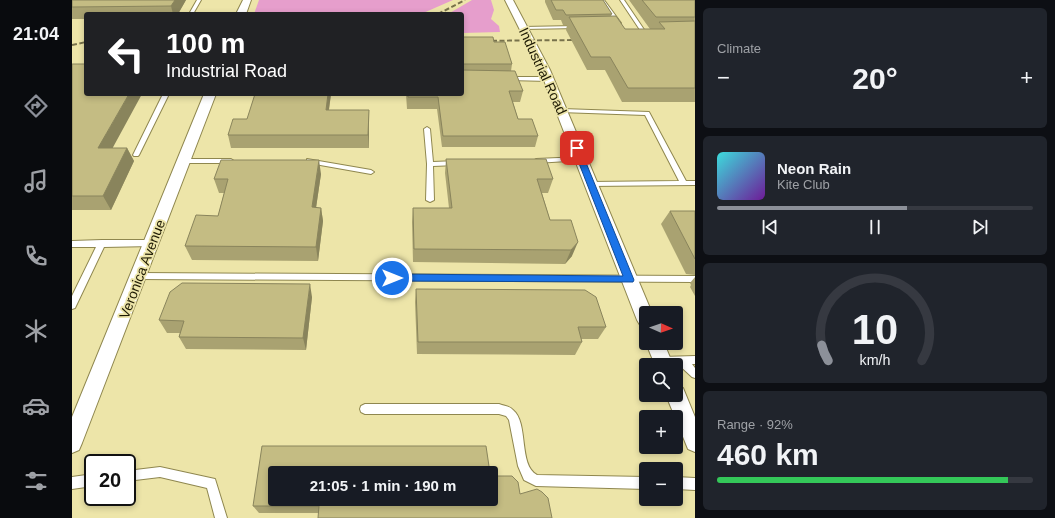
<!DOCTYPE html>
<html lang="en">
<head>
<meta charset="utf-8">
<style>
  body { margin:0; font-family:Helvetica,sans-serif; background:#20242c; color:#f1f3f6; height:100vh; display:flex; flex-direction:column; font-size:15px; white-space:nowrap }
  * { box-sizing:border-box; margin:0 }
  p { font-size:13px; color:#9ea1a6 }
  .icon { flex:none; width:22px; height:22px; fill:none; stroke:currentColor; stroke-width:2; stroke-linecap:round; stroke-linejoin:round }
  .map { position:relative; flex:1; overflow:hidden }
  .side { display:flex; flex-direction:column; gap:8px; padding:8px; background:#0d0f14; width:360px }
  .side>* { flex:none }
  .top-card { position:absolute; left:12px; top:12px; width:380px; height:84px; border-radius:4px; box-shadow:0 2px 6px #0003; background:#202124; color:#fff; overflow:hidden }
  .needle { width:26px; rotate:92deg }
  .tools { position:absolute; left:567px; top:306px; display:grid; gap:8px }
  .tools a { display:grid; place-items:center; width:44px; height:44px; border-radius:4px; background:#171b24; box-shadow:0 2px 6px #0003; font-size:20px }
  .speed { position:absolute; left:12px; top:454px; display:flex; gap:8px; font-size:20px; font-weight:700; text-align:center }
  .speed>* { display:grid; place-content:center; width:52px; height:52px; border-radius:50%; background:#171b24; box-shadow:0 2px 6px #0003; line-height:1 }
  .speed .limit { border:2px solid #111; border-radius:6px; background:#fff; color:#111 }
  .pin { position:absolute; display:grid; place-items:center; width:34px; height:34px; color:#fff; margin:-17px; border-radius:8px; box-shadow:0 2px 6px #0006 }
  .me { position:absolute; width:44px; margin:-22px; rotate:90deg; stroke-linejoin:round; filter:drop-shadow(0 0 3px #0008) }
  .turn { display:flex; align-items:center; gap:14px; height:84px; padding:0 16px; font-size:18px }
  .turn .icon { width:52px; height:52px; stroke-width:2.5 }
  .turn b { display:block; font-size:28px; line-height:34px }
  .big { font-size:30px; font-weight:700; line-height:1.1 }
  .side .tile { flex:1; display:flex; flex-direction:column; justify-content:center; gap:6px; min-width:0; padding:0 14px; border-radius:6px; background:#20242c }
  .side .dial { align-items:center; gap:0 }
  .dial svg { height:104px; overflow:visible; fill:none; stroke:#363941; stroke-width:7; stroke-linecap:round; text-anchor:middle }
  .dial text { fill:#f1f3f6; stroke:none }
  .song { display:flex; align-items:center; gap:12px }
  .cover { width:48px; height:48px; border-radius:6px; background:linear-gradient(135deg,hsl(180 70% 55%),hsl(280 70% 35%)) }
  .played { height:4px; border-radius:2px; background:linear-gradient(90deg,#8c9099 60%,#363941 60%) }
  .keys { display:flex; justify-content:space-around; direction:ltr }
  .heat { display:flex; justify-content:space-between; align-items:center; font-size:22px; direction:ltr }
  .charge { height:6px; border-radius:3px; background:linear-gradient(90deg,#34c759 92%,#363941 0) }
  .trip { position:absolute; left:196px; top:466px; width:230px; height:40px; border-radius:4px; background:#171b24; box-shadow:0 2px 6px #0003; font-weight:700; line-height:40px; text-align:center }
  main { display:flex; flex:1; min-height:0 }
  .tabs { display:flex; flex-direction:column; width:72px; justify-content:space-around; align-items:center; background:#090b0e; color:#9ea1a6 }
  .tabs .icon { width:28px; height:28px }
  .tabs .current { color:#8c9099 }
  .tabs b { font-size:18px; color:#f1f3f6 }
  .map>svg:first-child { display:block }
  .green { fill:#e69ecc }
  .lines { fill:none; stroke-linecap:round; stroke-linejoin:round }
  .service-casing { stroke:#8f874f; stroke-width:2 }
  .minor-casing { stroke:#8f874f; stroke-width:2 }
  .service { fill:#fff; fill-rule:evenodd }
  .minor { fill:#fff; fill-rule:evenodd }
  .rail { stroke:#77714b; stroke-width:2; stroke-dasharray:5 2.5; stroke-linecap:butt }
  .wall { fill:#a9a271 }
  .shaded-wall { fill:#89845c }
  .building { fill:#c4bc83; stroke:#89845c }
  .route { fill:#1a73e8; stroke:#114b97 }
  .labels { text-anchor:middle; stroke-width:3.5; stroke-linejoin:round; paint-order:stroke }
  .street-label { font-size:14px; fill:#1e1a04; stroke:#ede5a9 }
</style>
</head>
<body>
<main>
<nav class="tabs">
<b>21:04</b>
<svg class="icon current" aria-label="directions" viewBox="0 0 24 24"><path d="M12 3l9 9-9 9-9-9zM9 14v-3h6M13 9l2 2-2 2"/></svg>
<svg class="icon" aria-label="music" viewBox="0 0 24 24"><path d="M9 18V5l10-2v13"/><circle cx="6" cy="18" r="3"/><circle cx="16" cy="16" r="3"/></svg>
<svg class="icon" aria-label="phone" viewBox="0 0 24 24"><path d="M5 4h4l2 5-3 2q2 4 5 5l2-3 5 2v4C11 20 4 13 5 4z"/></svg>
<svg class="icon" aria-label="climate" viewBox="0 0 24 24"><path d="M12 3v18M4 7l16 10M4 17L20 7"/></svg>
<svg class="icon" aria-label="car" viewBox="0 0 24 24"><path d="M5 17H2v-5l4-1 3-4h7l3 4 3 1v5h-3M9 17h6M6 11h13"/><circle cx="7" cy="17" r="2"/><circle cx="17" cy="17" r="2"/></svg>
<svg class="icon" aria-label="filters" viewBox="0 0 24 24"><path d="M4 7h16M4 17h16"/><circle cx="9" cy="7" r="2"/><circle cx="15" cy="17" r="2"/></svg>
</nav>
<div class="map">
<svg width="623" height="518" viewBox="0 0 623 518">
  <rect width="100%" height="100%" fill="#ede5a9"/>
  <path class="green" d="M187 0H381L349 14H182Z
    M400 0H419L422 10 419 19 427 26 428 32 390 33V14H376Z"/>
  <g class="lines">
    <defs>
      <path id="service" d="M125 0H129L121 14H117Z
        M528 0H532L549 23V24H545Z
        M548 0H552L573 31H582V33H570Z
        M504 26H506V28L451 29 449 28 451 27Z
        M435 77H477L480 79 477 81 433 80 432 79Z
        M91 94H97L67 155 66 156H62L61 155Z
        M490 109 577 112 614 181H623V185L517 186 516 184 517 182H519L607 181 573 115 488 112 487 111Z
        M355 127 358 129 361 162 385 161 388 163 385 165 361 166 362 200 358 202 354 200 355 164 352 129Z
        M509 157 511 158V160L464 163 461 161 464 159Z
        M110 159H159L162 161 159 163H112L109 161Z
        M235 159 299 170 302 172 299 174 237 163H235Z
        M30 240H80L84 243 80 246 32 247 3 308 0 309V296L24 247H0V241Z
        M67 273 623 276V282L67 279 64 278 63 276 64 274Z
        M623 356V364H620L623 368V378L620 377 607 365H589L587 364 585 361 587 358 590 357Z
        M293 404H427C432 406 438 406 441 410 457 423 446 465 465 475L574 477V489L464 486 452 480 446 466 437 420 434 416 427 414H293L289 412 288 409 289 406Z
        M88 467 143 479 155 518H143L135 488 88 477 55 481V471Z
        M21 474V486L0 489V477Z
        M604 477 623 478V490L604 489Z"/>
      <path id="minor" d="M171 0H179L174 14H164Z
        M433 0H441L478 70 580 313H574V327L568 325 565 320 468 70Z
        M132 94H144L10 443 7 450 0 453V417Z
        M574 343H592L601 365H583Z
        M604 386 611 388 623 417V452L616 449 594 395H604Z"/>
    </defs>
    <use href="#service" class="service-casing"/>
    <use href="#minor" class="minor-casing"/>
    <use href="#service" class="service"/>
    <use href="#minor" class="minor"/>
    <path class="rail" d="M366 14 393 0
      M390 41 510 40
      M0 45 14 42"/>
  </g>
  <path class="wall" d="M0 0H114L106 14H14V19H0Z
    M473 0H531L540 14 539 16 553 29H578L557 0H623V102H550L533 70H515L494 30 495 25H491L489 20H481L473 2Z
    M390 37 422 42 440 64 439 71 451 91 448 102H441L446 119 466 136 463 147H370L365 109H335L334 94H390Z
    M0 64 41 148H55L62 161 39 210H0Z
    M259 94 257 110H297V148H159L156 135 175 119Z
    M374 159 481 179 476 193H470L478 220H499L500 256 493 264 341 262 340 222 341 208H377L373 173Z
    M249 174 244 208H249L251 221 246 261 120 260 113 246 146 216 152 193H147L142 179Z
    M598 211H623V275L614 274 589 224Z
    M623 277V296L618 287 619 285 618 283Z
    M344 289 534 327 526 339H509L510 342 503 355 345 354 343 302Z
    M240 297 234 350 114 349 107 337 108 333H95L87 320Z
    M203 473 448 494 470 492 246 513H187L181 506Z"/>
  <path class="shaded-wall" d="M103 0H114L106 14H101L99 6Z
    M57 94H70L33 162 26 148Z
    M256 94H259L255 122 254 110Z
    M297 110V148L296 135Z
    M55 148 62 161 39 210 31 196Z
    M247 160 249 174 242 221 240 207Z
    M249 208 251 221 246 261 244 247Z
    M506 242 500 256 493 264 499 250Z
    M238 284 240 297 234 350 231 338Z"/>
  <path class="building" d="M0 0H103L99 6 0 7Z
    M479 0H531L540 14 494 15 491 10H484Z
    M570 0H623V17H584Z
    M544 16 553 29H593L587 22 623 21V88H556L538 57H519L497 17Z
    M390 37H421L422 42H433L440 64H391L390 65Z
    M0 64H14V94H57L26 148H55L31 196H0Z
    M390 66V70L443 71 451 91H437L446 119H460L466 136H371L366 97H336V94H390Z
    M183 94H256L254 110H297L296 135H156L161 119H175Z
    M374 159H474L481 179H465L478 220H499L506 242 499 250 342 249 341 208H380Z
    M149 160H247L240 207 249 208 244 247 113 246 124 215 146 216 156 179H142Z
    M598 211H623V259Z
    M110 283 238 284 231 338 107 337 112 321 87 320 98 292Z
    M344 289 513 290 524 297 534 327H506L510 342H346Z
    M190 446H414L418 473H203V499H419V476H440L446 482 448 494 465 489 470 492 476 498 480 518H246L247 506H181Z"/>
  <path class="route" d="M505 145 508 148 562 280 561 282 317 281 315 278 317 275 320 274 551 276 501 148Z"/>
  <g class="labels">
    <g class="street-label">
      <text transform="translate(471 71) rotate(65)" y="5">Industrial Road</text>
      <text transform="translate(70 269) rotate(-69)" y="5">Veronica Avenue</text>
    </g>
  </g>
</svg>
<div class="tools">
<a><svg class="needle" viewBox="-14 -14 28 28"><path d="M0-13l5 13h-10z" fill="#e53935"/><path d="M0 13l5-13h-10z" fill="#9ea1a6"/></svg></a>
<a><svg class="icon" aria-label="search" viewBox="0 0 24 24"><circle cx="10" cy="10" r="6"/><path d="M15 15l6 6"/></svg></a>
<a>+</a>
<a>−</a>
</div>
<div class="speed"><div class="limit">20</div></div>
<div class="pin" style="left:505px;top:148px;background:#d93025"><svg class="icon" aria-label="arrive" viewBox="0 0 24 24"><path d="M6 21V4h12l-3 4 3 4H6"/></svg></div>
<svg class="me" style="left:320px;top:278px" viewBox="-20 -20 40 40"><circle r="17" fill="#1a73e8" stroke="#fff" stroke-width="3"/><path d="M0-11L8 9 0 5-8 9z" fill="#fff"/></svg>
<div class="trip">21:05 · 1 min · 190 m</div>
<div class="top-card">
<div class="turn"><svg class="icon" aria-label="left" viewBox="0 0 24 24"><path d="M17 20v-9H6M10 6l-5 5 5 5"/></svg><div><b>100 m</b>Industrial Road</div></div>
</div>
</div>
<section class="side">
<div class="tile"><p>Climate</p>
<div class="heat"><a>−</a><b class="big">20°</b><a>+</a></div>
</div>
<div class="tile">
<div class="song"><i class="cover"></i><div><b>Neon Rain</b><p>Kite Club</p></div></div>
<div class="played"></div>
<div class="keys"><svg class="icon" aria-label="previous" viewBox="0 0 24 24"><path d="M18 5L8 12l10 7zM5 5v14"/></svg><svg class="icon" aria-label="pause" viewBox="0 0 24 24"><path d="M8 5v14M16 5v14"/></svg><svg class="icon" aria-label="next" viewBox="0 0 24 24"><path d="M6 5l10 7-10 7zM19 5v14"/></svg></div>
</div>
<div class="tile dial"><svg viewBox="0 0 100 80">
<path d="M14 69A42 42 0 1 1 86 69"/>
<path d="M14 69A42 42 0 0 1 9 57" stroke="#8c9099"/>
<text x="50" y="56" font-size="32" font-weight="700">10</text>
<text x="50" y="72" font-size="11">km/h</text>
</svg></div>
<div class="tile"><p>Range · 92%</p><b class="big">460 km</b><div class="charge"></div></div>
</section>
</main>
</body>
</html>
